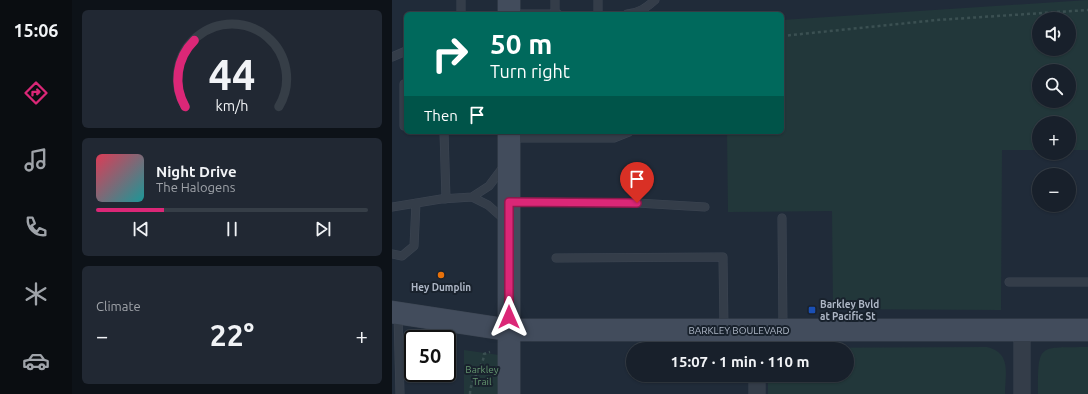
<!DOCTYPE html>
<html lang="en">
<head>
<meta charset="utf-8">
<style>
  body { margin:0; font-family:Ubuntu,sans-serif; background:#212833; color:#f1f3f6; height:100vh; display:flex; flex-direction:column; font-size:15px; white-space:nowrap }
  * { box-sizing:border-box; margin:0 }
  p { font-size:13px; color:#9fa3a9 }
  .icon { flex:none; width:22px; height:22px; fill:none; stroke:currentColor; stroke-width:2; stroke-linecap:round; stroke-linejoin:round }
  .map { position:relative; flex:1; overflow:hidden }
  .details { display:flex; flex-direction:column; gap:10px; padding:10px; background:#0d1218; width:320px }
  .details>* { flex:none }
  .top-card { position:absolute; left:12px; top:12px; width:380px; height:122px; border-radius:6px; box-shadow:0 1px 3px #0004,0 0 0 1px #363e47; background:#00695c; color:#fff; overflow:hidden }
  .tools { position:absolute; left:640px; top:12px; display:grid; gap:8px }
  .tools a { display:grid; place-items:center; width:44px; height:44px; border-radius:50%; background:#18202b; box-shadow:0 1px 3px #0004,0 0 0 1px #363e47; font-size:20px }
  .speed { position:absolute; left:12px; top:330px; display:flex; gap:8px; font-size:20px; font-weight:700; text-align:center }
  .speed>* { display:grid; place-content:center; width:52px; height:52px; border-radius:50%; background:#18202b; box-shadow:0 1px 3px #0004,0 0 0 1px #363e47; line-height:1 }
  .speed .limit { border:2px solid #111; border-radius:6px; background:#fff; color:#111 }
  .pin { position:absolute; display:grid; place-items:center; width:34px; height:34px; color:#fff; margin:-41px -17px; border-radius:50% 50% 50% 0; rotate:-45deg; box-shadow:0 0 4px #0007 }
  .pin .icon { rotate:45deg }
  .me { position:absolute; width:44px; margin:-22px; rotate:0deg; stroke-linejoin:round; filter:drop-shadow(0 0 3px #0008) }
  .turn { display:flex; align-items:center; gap:14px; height:84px; padding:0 20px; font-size:18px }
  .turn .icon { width:52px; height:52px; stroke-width:2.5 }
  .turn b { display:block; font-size:28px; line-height:34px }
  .then { display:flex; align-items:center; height:38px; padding:0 20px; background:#0003; gap:8px; font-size:15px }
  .big { font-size:30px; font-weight:700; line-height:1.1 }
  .details .widget { flex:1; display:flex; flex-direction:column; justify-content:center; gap:6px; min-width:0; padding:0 14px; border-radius:6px; background:#212833 }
  .details .dial { align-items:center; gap:0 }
  .dial svg { height:104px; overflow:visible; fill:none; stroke:#363e47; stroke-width:7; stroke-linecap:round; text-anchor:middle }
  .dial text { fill:#f1f3f6; stroke:none }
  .song { display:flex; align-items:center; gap:12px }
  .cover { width:48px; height:48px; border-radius:6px; background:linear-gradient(135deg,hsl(350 70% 55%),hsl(180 70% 35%)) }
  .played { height:4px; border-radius:2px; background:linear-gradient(90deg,#db2777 25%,#363e47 25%) }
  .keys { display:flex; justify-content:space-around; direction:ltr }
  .heat { display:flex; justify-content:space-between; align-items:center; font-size:22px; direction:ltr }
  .trip { position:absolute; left:234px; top:342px; width:228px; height:40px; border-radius:20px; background:#18202b; box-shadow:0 1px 3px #0004,0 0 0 1px #363e47; font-weight:700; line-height:40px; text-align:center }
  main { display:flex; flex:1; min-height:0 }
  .dock { display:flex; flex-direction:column; width:72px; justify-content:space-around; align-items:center; background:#0a0d11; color:#9fa3a9 }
  .dock .icon { width:28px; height:28px }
  .dock .active { color:#db2777 }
  .dock b { font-size:18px; color:#f1f3f6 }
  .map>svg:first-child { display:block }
  .green { fill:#22373a; fill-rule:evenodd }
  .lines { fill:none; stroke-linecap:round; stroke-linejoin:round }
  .service-casing { stroke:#3d4653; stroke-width:9 }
  .minor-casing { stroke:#3d4653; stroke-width:17 }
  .secondary-casing { stroke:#3d4653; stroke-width:23 }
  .path { stroke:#3b5052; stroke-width:2.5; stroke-dasharray:3 3; stroke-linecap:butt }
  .service { stroke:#343d49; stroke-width:8 }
  .minor { stroke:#343d49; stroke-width:16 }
  .secondary { stroke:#424c5c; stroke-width:22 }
  .route-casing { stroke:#8e194d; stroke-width:10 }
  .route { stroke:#db2777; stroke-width:7 }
  .food-dot { fill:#e8710a; stroke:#19222d; stroke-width:1.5 }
  .transit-dot { fill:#1a4fb4; stroke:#19222d; stroke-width:1.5 }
  .labels { text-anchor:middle; stroke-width:4; stroke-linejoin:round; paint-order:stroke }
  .poi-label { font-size:10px; font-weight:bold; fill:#aeb7c6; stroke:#19222d }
  .street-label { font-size:10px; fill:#aeb7c6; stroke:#19222d }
  .park-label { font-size:10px; fill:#659770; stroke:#19222d }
</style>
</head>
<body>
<main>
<nav class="dock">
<b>15:06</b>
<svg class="icon active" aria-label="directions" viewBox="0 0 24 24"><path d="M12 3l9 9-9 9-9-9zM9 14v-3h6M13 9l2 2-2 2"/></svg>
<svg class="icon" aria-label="music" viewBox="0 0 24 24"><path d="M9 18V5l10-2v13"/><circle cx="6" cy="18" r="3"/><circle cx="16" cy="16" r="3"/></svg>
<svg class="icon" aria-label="phone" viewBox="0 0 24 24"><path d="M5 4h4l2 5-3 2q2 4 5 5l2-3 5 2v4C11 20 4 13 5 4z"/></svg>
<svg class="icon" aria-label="climate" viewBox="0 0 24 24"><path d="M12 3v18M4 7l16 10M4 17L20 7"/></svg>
<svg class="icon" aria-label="car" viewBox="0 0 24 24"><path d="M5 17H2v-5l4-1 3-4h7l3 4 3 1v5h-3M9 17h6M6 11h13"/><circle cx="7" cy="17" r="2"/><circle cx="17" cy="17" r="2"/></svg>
</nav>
<section class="details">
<div class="widget dial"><svg viewBox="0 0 100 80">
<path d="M14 69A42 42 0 1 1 86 69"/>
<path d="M14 69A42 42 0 0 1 21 18" stroke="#db2777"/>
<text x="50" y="56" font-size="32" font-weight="700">44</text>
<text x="50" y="72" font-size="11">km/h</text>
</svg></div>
<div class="widget">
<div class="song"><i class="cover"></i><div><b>Night Drive</b><p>The Halogens</p></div></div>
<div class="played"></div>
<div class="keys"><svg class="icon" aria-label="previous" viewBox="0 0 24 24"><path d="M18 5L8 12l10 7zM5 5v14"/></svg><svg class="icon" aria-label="pause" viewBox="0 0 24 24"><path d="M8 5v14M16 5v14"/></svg><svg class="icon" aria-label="next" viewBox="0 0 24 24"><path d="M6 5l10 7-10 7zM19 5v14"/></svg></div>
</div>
<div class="widget"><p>Climate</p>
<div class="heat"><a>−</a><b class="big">22°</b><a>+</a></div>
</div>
</section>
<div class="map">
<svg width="696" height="394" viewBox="0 0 696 394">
  <rect width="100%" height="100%" fill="#202b39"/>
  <path class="green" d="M696 0V150H677V123H647V150H610L609 310 441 309 440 211 336 212 335 132H390V20ZM647 19H677V49H647ZM647 71H677V101H647Z
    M595 347C620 353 613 374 613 394H376V375H455V349L376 348Z
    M696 347V394H646C646 342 646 348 696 347Z
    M72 350 107 355V394H72Z"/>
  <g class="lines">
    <defs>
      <path id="service" d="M163 13V0
        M69 14V0
        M118 14H166
        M206 14V0
        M235 14C247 13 254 8 263 0
        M0 57 14 51
        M12 126V84H14
        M52 132 54 199
        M118 138H222L237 132
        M80 197 97 186 112 166
        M118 202 245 203 313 207
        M0 207 49 199 80 197 96 205 113 220
        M390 218 391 330
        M0 254 10 256 22 246 24 203
        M164 258 331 257 332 330
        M617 282H696
        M6 314 8 394"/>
      <path id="minor" d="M365 330V349
        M365 375V394
        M630 394V330"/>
      <path id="secondary" d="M117 14V0
        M0 312 117 330H696
        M117 394V132"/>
    </defs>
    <use href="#service" class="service-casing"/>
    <use href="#minor" class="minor-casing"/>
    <use href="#secondary" class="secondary-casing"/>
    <path class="path" d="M390 36 545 20 696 10
      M78 394C78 379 91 369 92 354L98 352"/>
    <use href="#service" class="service"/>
    <use href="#minor" class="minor"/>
    <use href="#secondary" class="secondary"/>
  </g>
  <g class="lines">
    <defs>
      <path id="route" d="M117 317V202L245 203"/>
    </defs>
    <use href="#route" class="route-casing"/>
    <use href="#route" class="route"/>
  </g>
  <circle class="food-dot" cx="49" cy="275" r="4"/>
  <rect class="transit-dot" x="416" y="306" width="8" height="8" rx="2"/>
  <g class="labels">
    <g class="poi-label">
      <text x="49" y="291">Hey Dumplin</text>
      <text x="428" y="308" text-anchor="start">Barkley Bvld<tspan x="428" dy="12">at Pacific St</tspan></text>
    </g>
    <g class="street-label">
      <text x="347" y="334">BARKLEY BOULEVARD</text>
    </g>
    <g class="park-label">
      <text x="90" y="373">Barkley<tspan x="90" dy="12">Trail</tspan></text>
    </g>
  </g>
</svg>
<div class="tools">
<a><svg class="icon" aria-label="sound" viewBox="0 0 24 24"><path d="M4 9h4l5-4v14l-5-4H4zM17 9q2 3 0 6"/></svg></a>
<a><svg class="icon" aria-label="search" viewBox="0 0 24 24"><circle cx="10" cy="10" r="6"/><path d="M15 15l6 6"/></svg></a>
<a>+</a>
<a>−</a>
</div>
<div class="speed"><div class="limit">50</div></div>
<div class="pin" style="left:245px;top:203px;background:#d93025"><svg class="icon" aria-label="arrive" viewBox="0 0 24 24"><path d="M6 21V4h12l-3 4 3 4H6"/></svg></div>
<svg class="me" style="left:117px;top:317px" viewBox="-20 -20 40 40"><path d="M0-17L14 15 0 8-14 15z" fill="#db2777" stroke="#fff" stroke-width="4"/></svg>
<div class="trip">15:07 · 1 min · 110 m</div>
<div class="top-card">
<div class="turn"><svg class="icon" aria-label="right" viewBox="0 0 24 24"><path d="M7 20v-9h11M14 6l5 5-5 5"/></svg><div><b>50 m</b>Turn right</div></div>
<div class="then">Then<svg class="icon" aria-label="arrive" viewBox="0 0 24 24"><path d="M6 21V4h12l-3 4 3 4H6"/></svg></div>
</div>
</div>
</main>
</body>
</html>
